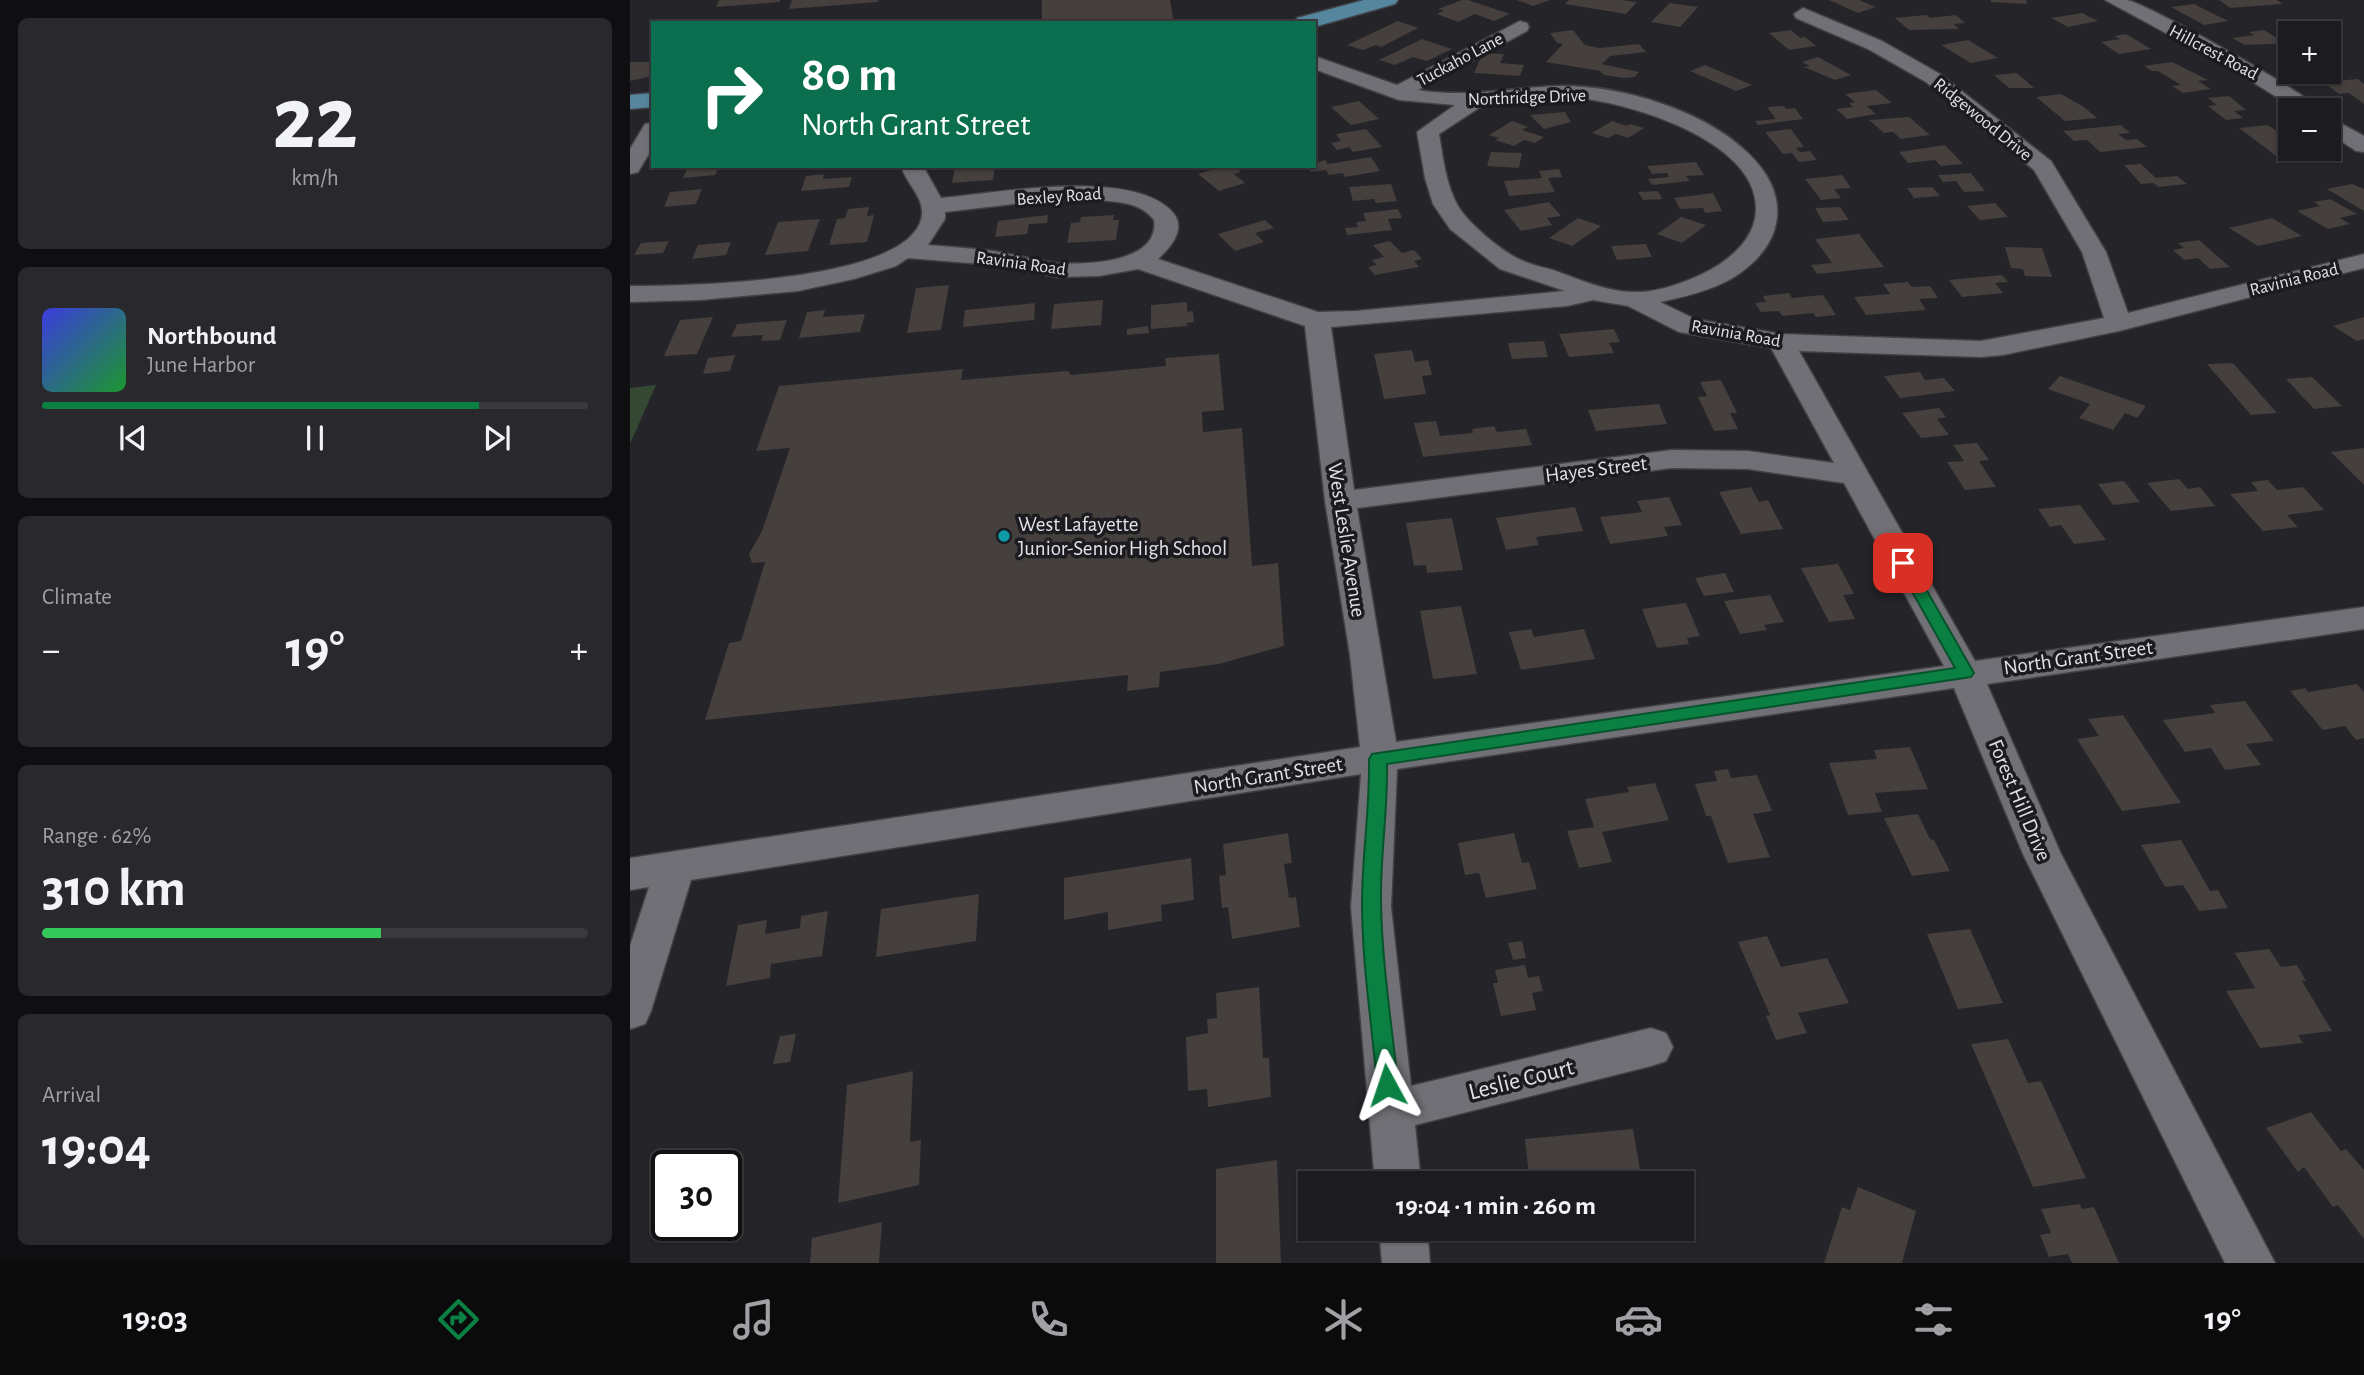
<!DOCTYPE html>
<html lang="en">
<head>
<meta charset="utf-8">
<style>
  body { margin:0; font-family:"Alegreya Sans",sans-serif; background:#29282c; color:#f1f3f6; height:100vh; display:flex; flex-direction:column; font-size:26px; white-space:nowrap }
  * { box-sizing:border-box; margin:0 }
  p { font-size:23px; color:#a0a1a4 }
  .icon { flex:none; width:38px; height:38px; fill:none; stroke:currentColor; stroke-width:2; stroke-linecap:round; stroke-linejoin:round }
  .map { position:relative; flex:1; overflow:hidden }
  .panel { display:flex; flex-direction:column; gap:18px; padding:18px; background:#0f0f11; width:630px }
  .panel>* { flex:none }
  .banner { position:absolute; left:21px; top:21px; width:665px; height:147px; border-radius:0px; box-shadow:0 2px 5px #0004,0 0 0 2px #3a393d; background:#0b6e4f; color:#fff; overflow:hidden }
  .fabs { position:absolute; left:1648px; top:21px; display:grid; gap:14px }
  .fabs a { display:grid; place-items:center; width:63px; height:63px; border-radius:0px; background:#1c1b1f; box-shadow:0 2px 5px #0004,0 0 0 2px #3a393d; font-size:35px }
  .speed { position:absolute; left:21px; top:1150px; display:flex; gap:14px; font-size:35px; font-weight:700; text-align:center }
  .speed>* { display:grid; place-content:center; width:91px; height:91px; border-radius:50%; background:#1c1b1f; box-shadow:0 2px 5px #0004,0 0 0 2px #3a393d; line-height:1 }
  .speed .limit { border:4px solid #111; border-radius:10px; background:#fff; color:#111 }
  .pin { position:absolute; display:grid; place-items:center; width:60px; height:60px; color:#fff; margin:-30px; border-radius:14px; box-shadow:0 4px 10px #0006 }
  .me { position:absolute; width:77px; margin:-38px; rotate:355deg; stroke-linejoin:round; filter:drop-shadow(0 0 5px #0008) }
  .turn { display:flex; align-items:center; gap:24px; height:147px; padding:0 35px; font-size:32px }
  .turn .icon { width:91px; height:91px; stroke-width:2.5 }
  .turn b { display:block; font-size:49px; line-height:60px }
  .big { font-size:52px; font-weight:600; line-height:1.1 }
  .panel .tile { flex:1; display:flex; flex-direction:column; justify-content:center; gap:10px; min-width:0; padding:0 24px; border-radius:10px; background:#29282c }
  .panel .dial { align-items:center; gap:0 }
  .dial b { font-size:91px; line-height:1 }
  .song { display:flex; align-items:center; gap:21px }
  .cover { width:84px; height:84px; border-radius:10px; background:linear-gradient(135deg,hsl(240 70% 55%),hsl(130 70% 35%)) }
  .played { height:7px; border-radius:4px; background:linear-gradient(90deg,#0b8043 80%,#3a393d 80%) }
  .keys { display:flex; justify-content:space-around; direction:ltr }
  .heat { display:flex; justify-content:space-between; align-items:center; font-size:38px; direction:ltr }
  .charge { height:10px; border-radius:5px; background:linear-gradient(90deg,#34c759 62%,#3a393d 0) }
  .trip { position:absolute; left:668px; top:1171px; width:396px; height:70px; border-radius:0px; background:#1c1b1f; box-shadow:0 2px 5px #0004,0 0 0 2px #3a393d; font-weight:600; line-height:70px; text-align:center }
  .menu { display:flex; height:112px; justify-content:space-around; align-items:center; background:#0b0b0c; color:#a0a1a4 }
  .menu .icon { width:49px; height:49px }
  .menu .active { color:#0b8043 }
  .menu b { font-size:32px; color:#f1f3f6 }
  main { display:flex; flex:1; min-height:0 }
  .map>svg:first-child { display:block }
  .green { fill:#354834 }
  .building { fill:#453f3d }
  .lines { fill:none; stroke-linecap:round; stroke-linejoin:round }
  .minor-casing { stroke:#414045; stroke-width:3 }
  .major-casing { stroke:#414045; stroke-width:3 }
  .minor { fill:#717076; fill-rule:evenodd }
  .major { fill:#55869e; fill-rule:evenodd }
  .route { fill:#0b8043; stroke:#07532c; stroke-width:2 }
  .culture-dot { fill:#0f9aa8; stroke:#1c1b1f; stroke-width:2.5 }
  .labels { text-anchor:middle; stroke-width:7; stroke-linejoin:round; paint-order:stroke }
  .far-street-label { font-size:18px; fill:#e2e1e5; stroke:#1c1b1f }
  .street-label { font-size:21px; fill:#e2e1e5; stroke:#1c1b1f }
  .poi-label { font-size:21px; fill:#e2e1e5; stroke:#1c1b1f; text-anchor:start }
  .near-street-label { font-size:24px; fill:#e2e1e5; stroke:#1c1b1f }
</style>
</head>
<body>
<main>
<section class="panel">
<div class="tile dial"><b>22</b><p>km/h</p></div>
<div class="tile">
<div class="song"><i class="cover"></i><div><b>Northbound</b><p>June Harbor</p></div></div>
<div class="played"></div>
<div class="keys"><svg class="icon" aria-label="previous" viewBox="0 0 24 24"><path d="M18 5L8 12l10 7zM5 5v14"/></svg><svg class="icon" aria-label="pause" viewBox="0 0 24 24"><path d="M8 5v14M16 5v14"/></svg><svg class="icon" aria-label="next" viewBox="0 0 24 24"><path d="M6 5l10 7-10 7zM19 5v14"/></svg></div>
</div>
<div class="tile"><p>Climate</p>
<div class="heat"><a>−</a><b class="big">19°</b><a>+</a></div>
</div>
<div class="tile"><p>Range · 62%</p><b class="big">310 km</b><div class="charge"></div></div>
<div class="tile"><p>Arrival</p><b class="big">19:04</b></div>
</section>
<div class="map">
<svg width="1734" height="1263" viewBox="0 0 1734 1263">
  <rect width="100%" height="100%" fill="#252429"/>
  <path class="green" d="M26 385 0 444V388Z"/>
  <path class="building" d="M89 0H150V2L86 7Z
    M162 0H248V2L159 9Z
    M412 0H540L544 23H412Z
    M832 0H838L880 14 864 21 845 14 828 22 807 14 814 11 808 9Z
    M887 0H920L903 6Z
    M939 0H991L1007 2 996 14 935 4Z
    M1199 0H1229L1246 7 1228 13Z
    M1361 0H1396L1397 4 1361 2Z
    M1589 0H1647L1653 4 1600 8Z
    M1040 3 1068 7 1050 27 1021 22Z
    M1564 4 1598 21 1574 25 1541 7Z
    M1452 13 1468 21 1438 27 1421 18Z
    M1297 15 1300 18 1326 15 1335 23 1324 24 1329 29 1279 30 1265 18Z
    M768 21 788 28 751 47 746 45 733 50 717 45Z
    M943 30 955 45 969 48 1009 44 1016 52 980 56 972 64 1009 72 1005 77 993 78 974 75 970 71 916 62 933 44 927 43 920 33Z
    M1161 30 1170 38 1175 37 1186 46 1159 50 1139 33Z
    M1634 30 1645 37 1653 36 1661 43 1615 45 1602 38 1624 35 1619 32Z
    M1496 34 1521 49 1489 54 1471 42 1490 39 1484 36Z
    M792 39 822 49 797 61 783 57 765 65 749 60Z
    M1338 40 1368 58 1341 63 1311 45Z
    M853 53 874 54 870 63 894 65 890 76 844 73Z
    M1188 57 1221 75 1205 80 1174 67 1180 66 1172 62Z
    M0 62H23L19 66 23 65V76L0 81Z
    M1542 62 1578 80 1568 81 1581 89 1553 93 1542 86 1551 85 1528 71H1522L1514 66Z
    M1075 65 1122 85 1106 91 1060 71Z
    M1387 73 1404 88H1379L1364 75Z
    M1728 79 1734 84V104L1719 93 1709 94 1693 82Z
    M1246 90 1262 103 1237 106 1246 114 1217 119 1206 109 1223 107 1219 103 1225 102 1215 94Z
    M1431 94 1454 107 1467 118 1435 121 1406 97Z
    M1599 96 1616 110 1604 111 1613 118 1596 120 1578 106 1587 105 1578 98Z
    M729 101 749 119 721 125 701 107Z
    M1154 106 1156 109 1165 108 1173 119 1128 125 1125 121 1146 119 1137 107Z
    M935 112 941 122 914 129 900 115Z
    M1279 117 1300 135 1271 139 1263 132 1254 133 1239 120Z
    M882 121 898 127 892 130 914 137 905 143 894 140 884 146 865 140 869 138 859 135Z
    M982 121 997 126 1000 124 1014 128 998 138 986 134 978 138 962 133Z
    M1491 125 1500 133 1488 134 1496 140 1507 139 1517 147 1470 152 1457 140 1444 141 1433 131Z
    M1638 125 1661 141V149H1671L1684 158 1654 162 1609 128Z
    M736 129 752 147 723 152 719 147 707 150 701 143 711 141 706 134Z
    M1161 129 1174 147 1166 148 1170 152 1180 151 1187 160 1169 162 1162 153 1153 154 1135 132Z
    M1315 145 1333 164 1311 166 1305 160 1278 163 1269 152Z
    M861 152 892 153 889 168 857 166Z
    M741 157 750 171 715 177 713 173 699 175 696 170 681 172 678 166 695 160 701 169 698 164Z
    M1066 162 1074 175 1056 176 1060 181 1022 185 1018 179 1039 177 1037 173 1022 174 1017 166Z
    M1511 164 1526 178 1547 176 1557 184 1528 187 1524 183 1511 184 1494 165Z
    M63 166H90L85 175 53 178 57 169Z
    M325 166H365L363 180 322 183Z
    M594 166H604L611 172 604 174 615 183 589 191 568 174Z
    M929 169 932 177 918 178 925 192 879 196 874 181 912 178 909 171Z
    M1341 173 1355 191 1334 192 1326 181 1313 182 1308 175Z
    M194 174 193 179 222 177 219 187 171 191 176 176Z
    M1212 175 1221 188 1204 189 1211 198 1191 200 1175 179Z
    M761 184 767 201 746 203 744 199 723 201 719 187Z
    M1722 184 1734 189V211L1697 189Z
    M1302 187 1310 196 1284 198 1277 188Z
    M72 189 66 204 34 207 40 192Z
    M1028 191 1032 199 1013 200 1008 192Z
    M1083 193 1092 211 1075 213 1073 208 1050 209 1044 198Z
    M1700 199 1727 214 1710 218 1720 224 1698 229 1667 211 1690 206 1684 202Z
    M919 202 931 216 917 218 922 225 891 231 874 210Z
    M1365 203 1378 217 1350 220 1337 206Z
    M239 207 237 216 244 215 237 242 199 245 207 219 215 218 218 209Z
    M1210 207 1219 220 1193 222 1185 208Z
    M768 209 772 218 758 219 762 230 717 235 715 228 728 227 726 222 736 221 733 213Z
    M418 215 417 223 399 224 397 234 365 237 368 221Z
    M484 215 483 220H489L486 240 437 243 441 223 450 222 451 217Z
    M1051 217 1076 225 1052 243 1027 234Z
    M948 218 971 226 942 246 919 238Z
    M1642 218 1672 236 1628 246 1599 228Z
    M190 219 178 251 135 255 148 222Z
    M635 220 644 228 625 233 634 242 605 251 588 234Z
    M1229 234 1254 267 1187 274 1181 265 1202 263 1185 239Z
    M1569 240 1600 267 1580 269 1568 258 1554 260 1543 250 1554 248 1548 243Z
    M39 241 33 253 4 255 11 243Z
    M760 241 772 253 784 250 792 259 784 261 789 267 745 275 738 267 747 265 742 260 754 257 743 245Z
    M101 242 96 255 62 259 68 245Z
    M1016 244 1022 257 987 260 981 246Z
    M1375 247 1412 248 1422 277 1395 276 1393 269 1381 268Z
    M1372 275 1378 282 1365 283 1373 293 1332 297 1319 280Z
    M1278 282 1282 287 1300 286 1308 298 1289 299 1296 310 1236 315 1224 297 1260 294 1253 284Z
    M319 285 311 330 277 333 286 288Z
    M1159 293 1162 298 1193 295 1206 315 1186 317 1183 313 1152 316 1149 311 1131 312 1125 303 1136 302 1133 296Z
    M473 300 471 325 421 329 424 304Z
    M557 302V312L563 311 564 322 557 323V326L521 329V305Z
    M405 303 404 320 333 327 335 310Z
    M195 310 193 317 235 314 230 332 169 338 177 312Z
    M83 317 67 354 34 356 50 320Z
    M1734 317V339L1727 341 1703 326Z
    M157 320 150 340 131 341 133 335 101 337 107 324Z
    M518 326 519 333 497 335V329Z
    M984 329 990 342 979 343 984 353 939 357 929 334Z
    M914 341 918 357 882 359 878 343Z
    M782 350 785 362 798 360 802 375 792 376 796 394 754 399 744 354Z
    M589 354 594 410 572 412 573 432 612 428 622 566 648 563 654 646 589 664 530 672 529 687 497 691 498 675 75 720 99 643 111 641 135 562 122 563 119 554 132 531 160 448 126 451 149 386 333 369 331 380 438 371 441 375 536 366 535 358Z
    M105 355 100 371 73 374 78 358Z
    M1603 363 1647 413 1621 415 1577 364Z
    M1290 372 1295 380 1314 378 1325 391 1270 398 1254 376Z
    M1430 376 1516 406 1507 418 1495 413 1483 430 1449 418 1460 404 1418 389Z
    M1682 377 1712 406 1684 409 1656 379Z
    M1091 380 1107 413H1100L1108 429 1084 431 1068 397 1077 396 1070 382Z
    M1029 404 1037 424 966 431 958 410Z
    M1309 408 1316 417 1307 419 1319 435 1291 438 1272 413Z
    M806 421 810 436 843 433 842 429 864 426 867 432 896 429 902 445 793 457 784 423Z
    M1347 443 1359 460 1349 461 1366 487 1335 490 1317 462 1334 461 1323 445Z
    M1734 448V485L1701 452Z
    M1549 479 1558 489 1570 487 1585 506 1541 511 1517 483Z
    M1638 480 1647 490 1673 487 1694 510 1657 515 1668 527 1633 531 1600 494 1628 491 1621 482Z
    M1494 481 1510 502 1483 505 1468 484Z
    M1121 487 1129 502 1138 500 1153 529 1111 534 1089 492Z
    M1039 497 1052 525 1034 527 1038 536 980 544 970 517 1012 512 1007 501Z
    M1450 505 1476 540 1444 544 1431 525 1420 527 1408 509Z
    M945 507 953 531 906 537 909 545 876 550 866 518Z
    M822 518 833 570 797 573 796 565 784 566 776 523Z
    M1208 564 1224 594 1213 595 1225 619 1199 622 1171 568Z
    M1095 573 1104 592 1074 596 1065 578Z
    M1140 595 1154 622 1134 625 1137 630 1110 634 1094 601Z
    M1056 603 1070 636 1057 638 1059 644 1027 648 1012 609Z
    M831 606 847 674 803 679 790 611Z
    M901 629 904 637 954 629 965 659 891 670 879 632Z
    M1727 684 1734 692V738L1726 740 1715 726 1693 730 1660 691 1675 688 1678 692Z
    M1615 701 1644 741 1616 744 1631 765 1595 770 1581 748 1555 752 1533 720 1585 713 1580 705Z
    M1493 715 1551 803 1492 811 1447 739 1469 736 1458 719Z
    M1280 747 1298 789 1245 793 1252 812 1218 815 1199 763 1247 759 1244 750Z
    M1098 769 1101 778 1127 775 1142 811 1123 814 1140 857 1098 863 1081 816H1076L1065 784 1087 781 1084 771Z
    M1025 783 1039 820 972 832 982 862 949 868 937 831 964 827 955 799 999 792 997 787Z
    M1288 814 1300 839 1304 840 1320 871 1282 876 1254 818Z
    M658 833 662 863 654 864 659 898 666 897 670 927 602 939 598 907 592 908 589 876 596 875 593 844Z
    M884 833 892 863 899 862 907 889 856 898 849 873 835 875 828 843Z
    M1551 840 1580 891 1588 890 1598 908 1569 911 1553 885 1535 887 1511 845Z
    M561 858 564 900 531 905 532 921 478 930V912L434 920V878Z
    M349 894 346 941 246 957 251 909Z
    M198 911 192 956 141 964 140 978 96 986 108 925 137 920 135 934 170 928 171 916Z
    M1340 929 1373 1003 1328 1009 1297 934Z
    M1137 936 1151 967 1197 958 1219 1003 1168 1013 1177 1033 1146 1040 1136 1016 1140 1015 1108 942Z
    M892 941 896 958 883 960 878 943Z
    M1639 949 1651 967 1667 965 1676 981H1672L1702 1031 1668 1035 1673 1043 1630 1048 1596 991 1625 988 1605 953Z
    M895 965 898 978 909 976 913 991 902 993 906 1010 871 1016 863 983H868L865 970Z
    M629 987 633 1058H639L641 1097 578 1107 577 1089 558 1091 556 1037 578 1033 577 1019 587 1018 586 993Z
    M166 1034 160 1062 143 1064 150 1036Z
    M1378 1039 1398 1083 1411 1081 1456 1178 1403 1187 1341 1044Z
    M283 1071 280 1142 291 1140 289 1185 208 1203 217 1085Z
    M1681 1112 1711 1151 1716 1149 1734 1170V1239L1708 1205 1703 1207 1674 1167 1668 1172 1636 1128Z
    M1003 1129 1011 1175 960 1179 961 1183H889L888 1177 899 1176 895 1139Z
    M647 1160 651 1263H586V1169Z
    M1228 1187 1286 1211 1272 1263H1194L1212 1207 1220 1210Z
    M1450 1204 1452 1209 1464 1207 1489 1263H1442L1438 1254 1419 1257 1410 1235 1421 1233 1411 1209Z
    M252 1222 249 1263H180L182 1238Z
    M894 1228H968L969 1237 896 1243Z"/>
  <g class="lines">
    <defs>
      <path id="minor" d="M1475 0C1482 0 1490 0 1497 0 1518 4 1679 94 1690 110H1667L1602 69Z
        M1173 8 1252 41 1310 74 1421 161 1476 252 1498 313 1734 254V268L1489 331 1373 355 1351 357 1169 351 1345 661 1734 607V629L1357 684 1431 854 1645 1263H1595L1393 854 1324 688 767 769 761 907 781 1086 1021 1028 1036 1033 1043 1047 1036 1061 1021 1066 785 1125 791 1183H745L721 907 731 774 61 880 21 1011 15 1024 0 1029V946L19 887 0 890V858L730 747 720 655 695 501 675 326 508 269 469 276 427 277 363 265 278 258 266 266 224 279 168 291 70 300 0 302V286C52 286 284 283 292 215 294 197 276 183 271 166H293L311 198C366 193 507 167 544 214 556 230 540 248 528 259L688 312 726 311 935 291 870 269 820 229 803 204 795 178 787 132 825 105 769 100 684 69V56L767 85 890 21 897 23 899 27 897 31 788 90C834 98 880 88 926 86 987 84 1073 109 1118 153 1164 197 1154 247 1101 279 1079 291 1054 297 1030 302L1065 319 1151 334 1351 341 1474 318 1452 252 1404 170 1296 82 1238 49 1166 18 1164 14ZM948 98C1001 103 1126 141 1126 208 1126 233 1109 251 1090 264 1069 278 1030 293 1005 292 977 292 948 279 923 270 911 267 898 264 887 258 869 249 838 223 828 206 816 185 813 158 809 134L855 104ZM467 200C489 202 510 202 524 220 530 263 456 265 427 263 406 261 384 254 363 251 341 248 319 247 298 245L315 219V212L392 203ZM963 300 998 306 1049 332 1141 348 1204 463 1118 451 1042 450 724 490 701 327 937 306ZM1042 468 1118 469 1214 483 1314 666 766 742 727 508Z
        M1699 117 1734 136V152L1726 151 1699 133Z
        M23 123V147L8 172 0 174V149L15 124Z
        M749 1228H797L800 1263H752Z"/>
      <path id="major" d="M734 0H768L765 4 684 27V23H664L667 18Z
        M23 93V107L0 109V95Z"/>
    </defs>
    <use href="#minor" class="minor-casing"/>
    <use href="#major" class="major-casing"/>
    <use href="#minor" class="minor"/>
    <use href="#major" class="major"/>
  </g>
  <path class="route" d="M1273 558 1281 563 1344 673 1341 677 757 764C758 811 750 857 751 903 752 964 762 1025 768 1085L765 1092 757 1095 750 1092 747 1085C742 1025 732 964 732 903 732 855 740 808 739 759L742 754 1325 668 1266 563Z"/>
  <circle class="culture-dot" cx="374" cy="536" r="7"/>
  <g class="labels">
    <g class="far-street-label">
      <text transform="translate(1584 52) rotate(28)" y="6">Hillcrest Road</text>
      <text transform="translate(830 59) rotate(-28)" y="6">Tuckaho Lane</text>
      <text transform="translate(897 97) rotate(-2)" y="6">Northridge Drive</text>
      <text transform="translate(1353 119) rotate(39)" y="6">Ridgewood Drive</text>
      <text transform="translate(429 196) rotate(-4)" y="6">Bexley Road</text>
      <text transform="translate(391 263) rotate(8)" y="6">Ravinia Road</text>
      <text transform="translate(1664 279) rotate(-14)" y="6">Ravinia Road</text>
      <text transform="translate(1106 333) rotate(10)" y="6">Ravinia Road</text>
    </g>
    <g class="street-label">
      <text transform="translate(966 469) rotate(-7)" y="7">Hayes Street</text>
      <text transform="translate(717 540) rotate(81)" y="7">West Leslie Avenue</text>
      <text transform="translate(1448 657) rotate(-8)" y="7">North Grant Street</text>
      <text transform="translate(638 775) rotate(-9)" y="7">North Grant Street</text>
      <text transform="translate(1390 800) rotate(67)" y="7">Forest Hill Drive</text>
    </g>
    <g class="poi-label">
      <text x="388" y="531">West Lafayette<tspan x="388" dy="24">Junior-Senior High School</tspan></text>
    </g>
    <g class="near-street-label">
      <text transform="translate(891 1079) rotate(-14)" y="8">Leslie Court</text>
    </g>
  </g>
</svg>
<div class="fabs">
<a>+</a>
<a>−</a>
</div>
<div class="speed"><div class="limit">30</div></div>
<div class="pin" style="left:1273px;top:563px;background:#d93025"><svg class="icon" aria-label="arrive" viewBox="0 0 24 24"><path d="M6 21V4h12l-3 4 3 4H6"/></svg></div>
<svg class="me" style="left:757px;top:1085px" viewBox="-20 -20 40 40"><path d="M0-17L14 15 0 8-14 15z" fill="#0b8043" stroke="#fff" stroke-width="4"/></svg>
<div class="trip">19:04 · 1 min · 260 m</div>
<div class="banner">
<div class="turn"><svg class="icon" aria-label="right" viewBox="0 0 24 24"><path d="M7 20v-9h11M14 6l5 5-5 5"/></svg><div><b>80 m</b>North Grant Street</div></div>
</div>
</div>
</main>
<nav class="menu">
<b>19:03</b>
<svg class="icon active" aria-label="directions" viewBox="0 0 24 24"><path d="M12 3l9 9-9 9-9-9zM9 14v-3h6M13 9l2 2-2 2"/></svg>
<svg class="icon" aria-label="music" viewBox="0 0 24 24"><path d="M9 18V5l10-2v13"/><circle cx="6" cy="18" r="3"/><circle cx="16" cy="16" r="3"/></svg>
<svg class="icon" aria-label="phone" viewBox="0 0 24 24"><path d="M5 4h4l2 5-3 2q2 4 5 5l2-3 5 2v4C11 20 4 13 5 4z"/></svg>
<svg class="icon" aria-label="climate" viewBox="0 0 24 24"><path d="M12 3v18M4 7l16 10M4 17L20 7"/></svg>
<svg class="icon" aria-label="car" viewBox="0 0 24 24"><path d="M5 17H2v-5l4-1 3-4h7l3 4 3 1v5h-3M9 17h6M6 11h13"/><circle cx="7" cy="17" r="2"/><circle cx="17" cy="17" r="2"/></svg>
<svg class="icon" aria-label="filters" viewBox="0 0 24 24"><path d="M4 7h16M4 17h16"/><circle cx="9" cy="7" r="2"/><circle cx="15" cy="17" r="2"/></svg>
<b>19°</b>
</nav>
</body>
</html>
